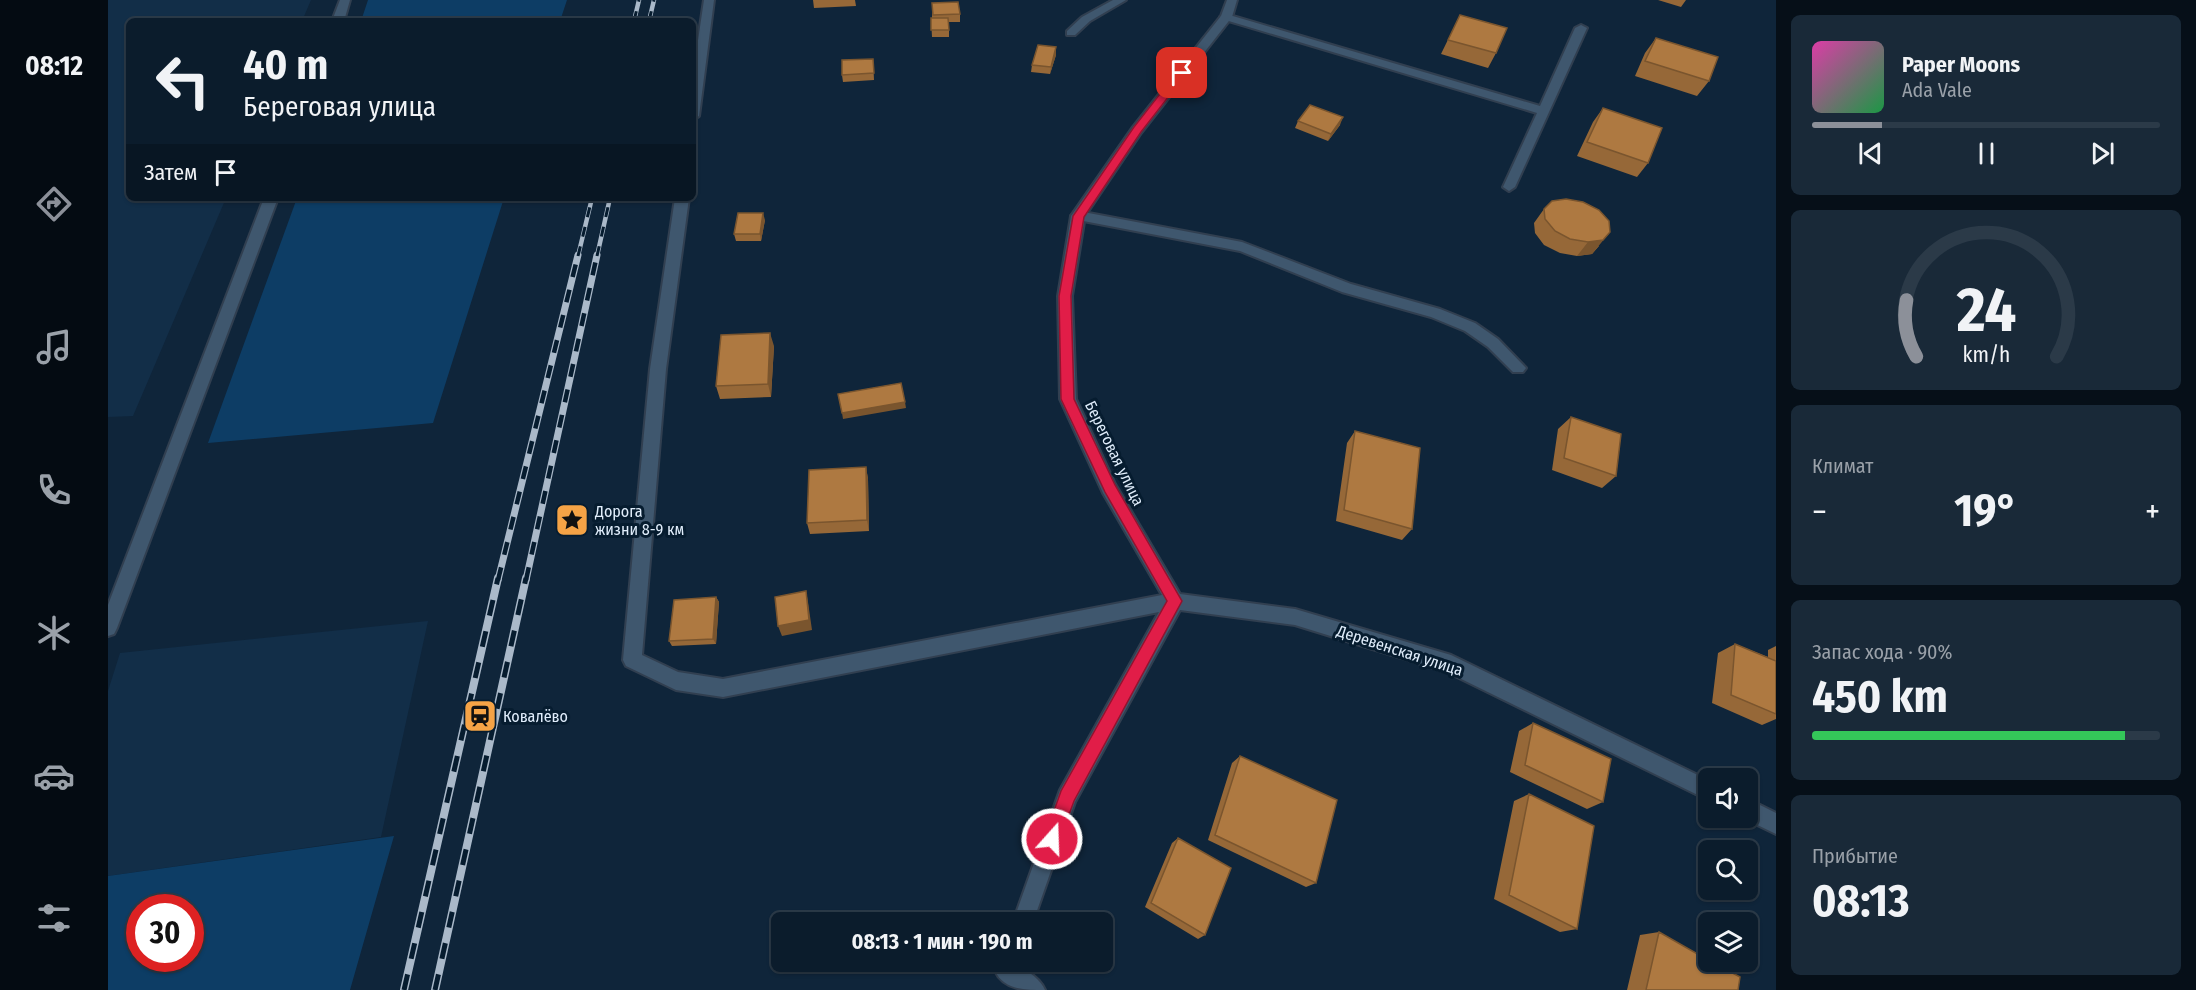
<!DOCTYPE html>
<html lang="ru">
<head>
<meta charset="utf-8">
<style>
  body { margin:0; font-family:"Fira Sans Condensed",sans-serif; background:#192938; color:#f1f3f6; height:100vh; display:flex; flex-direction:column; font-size:22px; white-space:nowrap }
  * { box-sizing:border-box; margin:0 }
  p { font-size:20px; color:#9aa1a9 }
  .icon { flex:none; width:33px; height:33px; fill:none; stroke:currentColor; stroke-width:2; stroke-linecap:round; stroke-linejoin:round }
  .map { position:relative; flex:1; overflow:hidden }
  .drawer { display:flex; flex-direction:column; gap:15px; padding:15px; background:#060f18; width:420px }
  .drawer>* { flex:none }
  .hud { position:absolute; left:18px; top:18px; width:570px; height:183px; border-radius:9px; box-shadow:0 2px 4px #0004,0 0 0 2px #2b3a48; background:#0b1c2c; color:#f1f3f6; overflow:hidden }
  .tools { position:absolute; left:1590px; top:768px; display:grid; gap:12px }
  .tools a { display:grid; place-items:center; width:60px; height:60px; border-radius:9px; background:#0b1c2c; box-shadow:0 2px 4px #0004,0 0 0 2px #2b3a48; font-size:30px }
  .speed { position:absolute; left:18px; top:894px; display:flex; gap:12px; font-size:30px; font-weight:700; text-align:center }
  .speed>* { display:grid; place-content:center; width:78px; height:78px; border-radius:50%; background:#0b1c2c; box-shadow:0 2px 4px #0004,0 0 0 2px #2b3a48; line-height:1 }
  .speed .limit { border:9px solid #d22; background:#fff; color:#111 }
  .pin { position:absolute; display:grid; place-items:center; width:51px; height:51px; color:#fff; margin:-26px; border-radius:12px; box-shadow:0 3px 9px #0006 }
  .me { position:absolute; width:66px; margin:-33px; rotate:20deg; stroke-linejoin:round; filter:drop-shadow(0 0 4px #0008) }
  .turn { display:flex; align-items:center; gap:21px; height:126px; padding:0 18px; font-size:27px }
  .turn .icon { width:78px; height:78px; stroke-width:2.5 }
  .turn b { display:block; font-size:42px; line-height:51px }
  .then { display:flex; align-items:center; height:57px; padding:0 18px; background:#0003; gap:12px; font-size:22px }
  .big { font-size:45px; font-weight:700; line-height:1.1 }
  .drawer .card { flex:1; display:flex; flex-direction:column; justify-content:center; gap:9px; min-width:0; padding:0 21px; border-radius:9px; background:#192938 }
  .drawer .dial { align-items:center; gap:0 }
  .dial svg { height:156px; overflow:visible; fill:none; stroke:#2b3a48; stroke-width:7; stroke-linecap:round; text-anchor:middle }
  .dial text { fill:#f1f3f6; stroke:none }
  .song { display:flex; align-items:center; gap:18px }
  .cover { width:72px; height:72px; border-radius:9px; background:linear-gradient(135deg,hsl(320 70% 55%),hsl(140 70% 35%)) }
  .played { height:6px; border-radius:3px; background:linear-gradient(90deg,#8c9099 20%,#2b3a48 20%) }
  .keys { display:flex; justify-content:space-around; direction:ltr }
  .heat { display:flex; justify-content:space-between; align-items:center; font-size:33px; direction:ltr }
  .charge { height:9px; border-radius:4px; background:linear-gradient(90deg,#34c759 90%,#2b3a48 0) }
  .trip { position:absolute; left:663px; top:912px; width:342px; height:60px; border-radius:9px; background:#0b1c2c; box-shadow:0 2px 4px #0004,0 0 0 2px #2b3a48; font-weight:700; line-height:60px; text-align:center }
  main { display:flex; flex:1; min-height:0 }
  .menu { display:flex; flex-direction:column; width:108px; justify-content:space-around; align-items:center; background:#040b12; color:#9aa1a9 }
  .menu .icon { width:42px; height:42px }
  .menu .current { color:#8c9099 }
  .menu b { font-size:27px; color:#f1f3f6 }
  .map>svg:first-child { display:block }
  .built { fill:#122e48 }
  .green { fill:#0d3d65; fill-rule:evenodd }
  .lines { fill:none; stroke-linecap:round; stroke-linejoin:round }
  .service-casing { stroke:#313f50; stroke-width:4 }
  .minor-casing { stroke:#313f50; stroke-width:4 }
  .service { fill:#3f576e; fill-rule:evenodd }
  .minor { fill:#3f576e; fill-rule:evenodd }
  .rail-far2-casing { stroke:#aab9c9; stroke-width:4.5 }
  .rail-far1-casing { stroke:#aab9c9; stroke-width:7 }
  .rail-casing { stroke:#aab9c9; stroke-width:8 }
  .rail-far2 { stroke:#061c2f; stroke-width:3; stroke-dasharray:10; stroke-linecap:butt }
  .rail-far1 { stroke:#061c2f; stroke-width:4.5; stroke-dasharray:13; stroke-linecap:butt }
  .rail { stroke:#061c2f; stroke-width:5; stroke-dasharray:16; stroke-linecap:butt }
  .wall { fill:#966838 }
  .shaded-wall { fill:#7a552e }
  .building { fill:#ae7941; stroke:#7a552e; stroke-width:1.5 }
  .route { fill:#e11d48; stroke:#92132f; stroke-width:1.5 }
  .labels { text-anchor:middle; stroke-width:6; stroke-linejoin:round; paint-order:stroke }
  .street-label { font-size:16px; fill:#e0edfb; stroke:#061c2f }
  .poi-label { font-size:16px; fill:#e0edfb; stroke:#061c2f; text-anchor:start }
</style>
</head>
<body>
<main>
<nav class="menu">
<b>08:12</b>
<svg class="icon current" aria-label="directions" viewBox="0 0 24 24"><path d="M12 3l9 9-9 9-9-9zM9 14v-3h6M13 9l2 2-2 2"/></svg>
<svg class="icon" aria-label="music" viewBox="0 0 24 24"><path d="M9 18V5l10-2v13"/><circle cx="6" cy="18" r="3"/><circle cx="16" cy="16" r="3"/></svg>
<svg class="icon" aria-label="phone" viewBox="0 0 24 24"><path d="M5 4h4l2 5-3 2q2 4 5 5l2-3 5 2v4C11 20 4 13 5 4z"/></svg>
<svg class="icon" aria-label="climate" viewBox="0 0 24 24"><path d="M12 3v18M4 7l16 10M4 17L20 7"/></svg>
<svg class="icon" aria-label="car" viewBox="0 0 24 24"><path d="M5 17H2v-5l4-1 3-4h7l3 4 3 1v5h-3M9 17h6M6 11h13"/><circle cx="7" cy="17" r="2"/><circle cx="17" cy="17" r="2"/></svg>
<svg class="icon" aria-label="filters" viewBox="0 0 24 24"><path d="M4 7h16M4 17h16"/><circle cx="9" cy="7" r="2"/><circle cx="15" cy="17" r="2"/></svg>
</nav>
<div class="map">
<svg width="1668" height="990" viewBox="0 0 1668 990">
  <rect width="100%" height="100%" fill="#0f253a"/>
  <path class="built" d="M0 0H203L194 21H21V198H118L25 416 0 417Z
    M320 621 273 837 0 876V691L12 653Z"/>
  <path class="green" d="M260 0H459L452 21H253Z
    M189 198H396L325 423 100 443Z
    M286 836 242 990H0V876ZM32 908H82V958H32Z"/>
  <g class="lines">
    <defs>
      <path id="service" d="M1005 0H1018L982 21 967 35H959V31L974 17Z
        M1118 14 1432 106 1467 28 1473 25 1479 28 1407 187 1401 191 1395 187 1429 113 1114 19 1112 17Z
        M970 211 1134 242 1243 284 1332 309 1367 323 1390 339 1418 368 1415 372H1405L1380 347 1357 331 1323 317 1234 292 1132 251 965 219 963 216Z"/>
      <path id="minor" d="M232 0H242L236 21H224Z
        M596 0H606L591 116 585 120V74Z
        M1119 0H1129L1124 17 1033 133 977 216 964 296 968 399 1007 484 1072 594 1187 609 1343 655 1600 780V800L1339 672 1187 625 1072 610 967 802 925 922H905L952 790 1051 612 615 697 568 690 518 666 515 660 542 369 567 198H581L558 369 534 655 570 672 615 679 1054 595 995 493 952 399 950 296 963 216 1025 127 1113 16Z
        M156 198H170L9 628 6 634 0 636V605Z
        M1640 799 1668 813V834L1635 818H1640Z
        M894 962C909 962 932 977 937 990 917 990 896 990 887 971L890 963Z"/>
    </defs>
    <use href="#service" class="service-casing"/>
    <use href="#minor" class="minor-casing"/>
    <use href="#service" class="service"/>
    <use href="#minor" class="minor"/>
    <defs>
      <path id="rail-far2" d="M526 21 531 0
        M541 21 546 0
        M470 256 484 198
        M489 256 502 198"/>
      <path id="rail-far1" d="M390 580 470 255
        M418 580 489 255"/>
      <path id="rail" d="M296 990 390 578
        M327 990 418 578"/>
    </defs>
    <use href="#rail-far2" class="rail-far2-casing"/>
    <use href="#rail-far1" class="rail-far1-casing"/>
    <use href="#rail" class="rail-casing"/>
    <use href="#rail-far2" class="rail-far2"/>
    <use href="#rail-far1" class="rail-far1"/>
    <use href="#rail" class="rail"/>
  </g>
  <path class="wall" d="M705 0H747L748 6 706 8Z
    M1550 0H1578L1573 7Z
    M824 3 852 14V22H841V37H824L823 18H824Z
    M1352 15 1388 53 1380 68 1333 54Z
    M1548 38 1601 81 1589 96 1527 76 1537 53Z
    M948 47V55L942 74 923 72 924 65Z
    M765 59 766 80 735 82 734 75Z
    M1495 108 1540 163 1529 177 1469 156 1485 122Z
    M1190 121 1232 125 1220 141 1187 128Z
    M1436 209 1491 246 1484 254 1469 256 1452 253 1436 245 1427 233 1426 223Z
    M657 220 653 241H628L626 234Z
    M666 346 663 397 612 399 608 386Z
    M1463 417 1508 476 1494 488 1444 470 1450 429Z
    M1247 431 1304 529 1294 540 1228 521 1239 443Z
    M758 467 760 479 761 531 702 534 699 523Z
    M608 597 611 602 608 644 564 646 561 641Z
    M1627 644 1660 657V650L1668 646V719L1654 725 1604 703 1610 653Z
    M1425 723 1495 802 1479 809 1402 772 1411 731Z
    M1132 756 1208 883 1198 887 1100 840 1124 763Z
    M1421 794 1469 929 1452 932 1386 899 1406 801Z
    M1070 838 1097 935 1090 939 1037 907 1064 843Z
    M1551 932 1630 990H1519L1532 935Z"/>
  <path class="shaded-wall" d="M948 47V55L942 74 943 67Z
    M1235 117 1232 125 1220 141 1223 134Z
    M655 213 657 220 653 241 652 234Z
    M1502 232 1484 254 1469 256 1480 242Z
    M662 333 666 346 663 397 660 384Z
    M797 402 798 408 735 419 734 413Z
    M758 467 760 479 761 531 759 520Z
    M698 591 700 602 704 630 674 636 670 626Z
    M608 597 611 602 608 644 605 639Z"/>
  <path class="building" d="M850 2 852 14 825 15 824 3Z
    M1352 15 1399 28 1388 53 1340 40Z
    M823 18H840L841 30H823Z
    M1548 38 1610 57 1601 81 1537 61Z
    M930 45 948 47 943 67 924 65Z
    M765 59 766 73 734 75V60Z
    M1202 105 1235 117 1223 134 1190 121Z
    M1495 108 1554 128 1540 163 1479 142Z
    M1458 199 1475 202 1491 210 1501 221 1502 232 1495 240 1480 242 1462 239 1447 231 1437 219 1436 209 1444 201Z
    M630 213H655L652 234H626Z
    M662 333 660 384 608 386 613 335Z
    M793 383 797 402 734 413 730 394Z
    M1463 417 1513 434 1508 476 1456 458Z
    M1247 431 1312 448 1304 529 1236 510Z
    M758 467 759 520 699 523 701 470Z
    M698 591 701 620 670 626 667 597Z
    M608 597 605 639 561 641 566 600Z
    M1627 644 1668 661V714L1623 695Z
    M1425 723 1503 759 1495 802 1417 765Z
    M1132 756 1229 800 1208 883 1107 835Z
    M1421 794 1486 826 1469 929 1401 895Z
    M1070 838 1123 868 1097 935 1043 903Z
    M1551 932 1600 960V962H1604L1632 977 1630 990H1538Z"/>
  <path class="route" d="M1070 71 1079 73 1033 132 976 217 963 296 966 399 1007 485 1074 601 966 801 950 845 944 848 938 845 936 839 953 791 1059 601 997 492 953 399 951 296 965 216 1026 127Z"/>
  <defs>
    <symbol id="sight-square" viewBox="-11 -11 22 22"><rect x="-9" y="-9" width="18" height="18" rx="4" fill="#f5a346" stroke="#061c2f"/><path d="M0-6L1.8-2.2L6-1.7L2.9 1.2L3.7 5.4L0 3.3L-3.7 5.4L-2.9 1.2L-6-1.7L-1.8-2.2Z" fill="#111"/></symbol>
    <symbol id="station-square" viewBox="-11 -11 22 22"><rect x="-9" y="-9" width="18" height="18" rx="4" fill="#f5a346" stroke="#061c2f"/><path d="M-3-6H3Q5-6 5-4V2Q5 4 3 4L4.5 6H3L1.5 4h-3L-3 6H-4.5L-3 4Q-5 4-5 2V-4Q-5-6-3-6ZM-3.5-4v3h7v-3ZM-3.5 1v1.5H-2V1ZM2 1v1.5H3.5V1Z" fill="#111"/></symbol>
  </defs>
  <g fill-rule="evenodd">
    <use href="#sight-square" x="445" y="501" width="38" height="38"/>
    <use href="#station-square" x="353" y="697" width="38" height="38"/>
  </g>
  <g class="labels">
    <g class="street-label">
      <text transform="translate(1007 453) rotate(64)" y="6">Береговая улица</text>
      <text transform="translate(1292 650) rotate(18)" y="6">Деревенская улица</text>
    </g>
    <g class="poi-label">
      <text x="487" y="517">Дорога<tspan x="487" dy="18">жизни 8-9 км</tspan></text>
      <text x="395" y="722">Ковалёво</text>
    </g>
  </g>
</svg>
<div class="tools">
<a><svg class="icon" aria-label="sound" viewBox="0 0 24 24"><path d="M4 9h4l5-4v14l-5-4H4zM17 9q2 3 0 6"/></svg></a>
<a><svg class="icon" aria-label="search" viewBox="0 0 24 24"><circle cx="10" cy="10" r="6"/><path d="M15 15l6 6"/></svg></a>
<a><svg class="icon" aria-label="layers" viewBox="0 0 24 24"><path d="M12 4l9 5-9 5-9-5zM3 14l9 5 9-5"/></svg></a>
</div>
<div class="speed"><div class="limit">30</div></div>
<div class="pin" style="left:1074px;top:73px;background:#d93025"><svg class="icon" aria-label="arrive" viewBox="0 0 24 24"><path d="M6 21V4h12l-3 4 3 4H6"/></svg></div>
<svg class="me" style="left:944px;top:839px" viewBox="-20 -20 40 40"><circle r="17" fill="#e11d48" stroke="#fff" stroke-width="3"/><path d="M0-11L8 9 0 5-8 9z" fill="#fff"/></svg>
<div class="trip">08:13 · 1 мин · 190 m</div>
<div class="hud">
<div class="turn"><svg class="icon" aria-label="left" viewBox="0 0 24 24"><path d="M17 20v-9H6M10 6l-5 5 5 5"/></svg><div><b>40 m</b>Береговая улица</div></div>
<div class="then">Затем<svg class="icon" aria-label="arrive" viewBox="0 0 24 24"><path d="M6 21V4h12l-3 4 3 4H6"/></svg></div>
</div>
</div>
<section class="drawer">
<div class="card">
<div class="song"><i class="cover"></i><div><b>Paper Moons</b><p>Ada Vale</p></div></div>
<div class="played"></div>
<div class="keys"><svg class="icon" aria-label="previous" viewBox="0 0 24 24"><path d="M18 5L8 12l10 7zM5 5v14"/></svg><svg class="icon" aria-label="pause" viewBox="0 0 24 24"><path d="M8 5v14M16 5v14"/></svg><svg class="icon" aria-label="next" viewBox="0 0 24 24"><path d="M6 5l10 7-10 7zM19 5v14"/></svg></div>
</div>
<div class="card dial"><svg viewBox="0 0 100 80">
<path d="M14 69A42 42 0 1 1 86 69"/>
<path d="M14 69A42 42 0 0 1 9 40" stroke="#8c9099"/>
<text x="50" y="56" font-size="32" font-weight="700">24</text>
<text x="50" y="72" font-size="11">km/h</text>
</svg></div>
<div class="card"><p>Климат</p>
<div class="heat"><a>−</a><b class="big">19°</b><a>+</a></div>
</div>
<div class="card"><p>Запас хода · 90%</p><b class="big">450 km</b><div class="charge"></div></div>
<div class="card"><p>Прибытие</p><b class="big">08:13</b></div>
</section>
</main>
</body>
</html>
